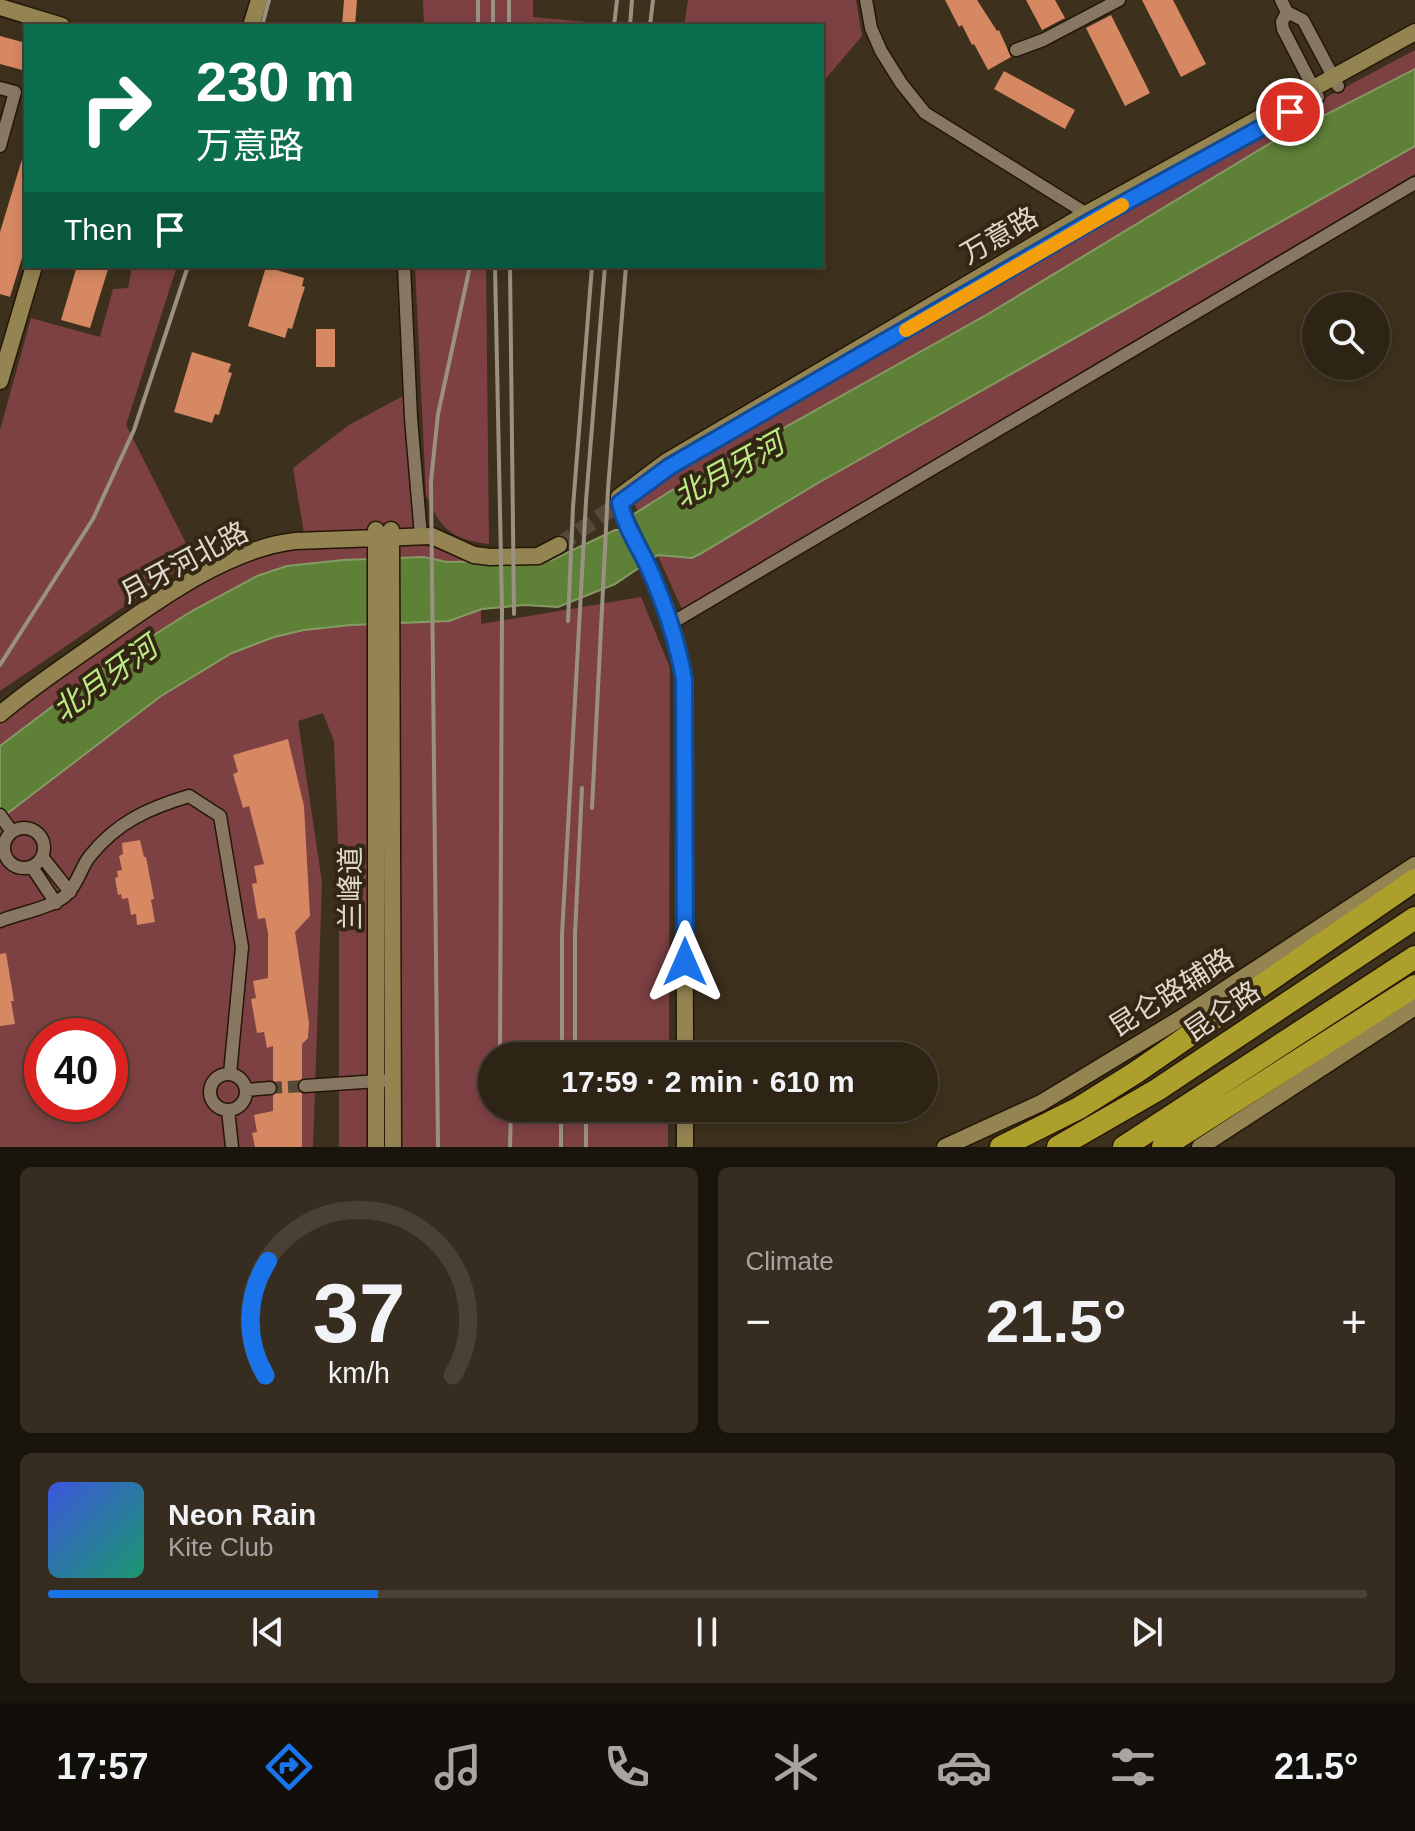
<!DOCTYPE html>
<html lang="en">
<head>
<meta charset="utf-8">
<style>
  body { margin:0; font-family:Helvetica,"Noto Sans SC",sans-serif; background:#362c1f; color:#f1f3f6; height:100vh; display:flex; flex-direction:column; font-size:30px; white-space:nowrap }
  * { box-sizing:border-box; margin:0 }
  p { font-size:26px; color:#a7a4a1 }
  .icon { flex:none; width:44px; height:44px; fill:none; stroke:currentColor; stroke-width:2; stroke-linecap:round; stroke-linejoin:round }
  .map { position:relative; height:1147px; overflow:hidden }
  .side { display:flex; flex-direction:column; gap:20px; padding:20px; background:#19140c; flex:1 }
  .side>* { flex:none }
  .hud { position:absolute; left:24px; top:24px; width:800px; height:244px; border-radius:0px; box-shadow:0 4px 12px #0003,0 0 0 2px #494135; background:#0b6e4f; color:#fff; overflow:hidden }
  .tools { position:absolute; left:1302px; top:292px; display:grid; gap:16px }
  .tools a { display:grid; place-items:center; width:88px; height:88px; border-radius:50%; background:#2e2416; box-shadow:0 4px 12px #0003,0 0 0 2px #494135; font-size:40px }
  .speed { position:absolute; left:24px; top:1018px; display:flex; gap:16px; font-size:40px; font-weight:700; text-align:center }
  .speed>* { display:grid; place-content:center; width:104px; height:104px; border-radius:50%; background:#2e2416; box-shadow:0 4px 12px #0003,0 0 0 2px #494135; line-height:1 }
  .speed .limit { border:12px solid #d22; background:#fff; color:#111 }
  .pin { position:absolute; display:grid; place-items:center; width:68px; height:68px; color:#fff; margin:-34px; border:4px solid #fff; border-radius:50%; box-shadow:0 2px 8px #0007 }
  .me { position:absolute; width:88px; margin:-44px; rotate:0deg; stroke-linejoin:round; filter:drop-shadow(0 0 6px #0008) }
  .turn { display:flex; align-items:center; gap:28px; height:168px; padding:0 40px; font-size:36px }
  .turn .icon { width:104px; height:104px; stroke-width:2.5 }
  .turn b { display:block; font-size:56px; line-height:68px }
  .then { display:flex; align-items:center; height:76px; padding:0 40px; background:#0003; gap:16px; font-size:30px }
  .big { font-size:60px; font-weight:700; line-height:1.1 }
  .side .card { flex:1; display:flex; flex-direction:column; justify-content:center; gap:12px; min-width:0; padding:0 28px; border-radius:12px; background:#362c1f }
  .side .dial { align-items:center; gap:0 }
  .dial svg { height:208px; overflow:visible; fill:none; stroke:#494135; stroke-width:7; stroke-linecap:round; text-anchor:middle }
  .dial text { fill:#f1f3f6; stroke:none }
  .song { display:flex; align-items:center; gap:24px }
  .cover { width:96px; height:96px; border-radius:12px; background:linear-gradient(135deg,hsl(230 70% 55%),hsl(160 70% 35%)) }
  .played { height:8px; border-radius:4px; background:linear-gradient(90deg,#1a73e8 25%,#494135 25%) }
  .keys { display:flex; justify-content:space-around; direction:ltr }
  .heat { display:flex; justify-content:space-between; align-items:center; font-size:44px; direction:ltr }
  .side .tiles { flex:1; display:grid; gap:20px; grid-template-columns:1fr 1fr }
  .card:last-child { grid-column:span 2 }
  .trip { position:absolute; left:478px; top:1042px; width:460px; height:80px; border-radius:40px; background:#2e2416; box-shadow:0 4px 12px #0003,0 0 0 2px #494135; font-weight:700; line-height:80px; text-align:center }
  .menu { display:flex; height:128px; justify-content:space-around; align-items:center; background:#120e09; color:#a7a4a1 }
  .menu .icon { width:56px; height:56px }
  .menu .selected { color:#1a73e8 }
  .menu b { font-size:36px; color:#f1f3f6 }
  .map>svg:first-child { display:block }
  .green { fill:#7e4143; fill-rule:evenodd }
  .water { fill:#5f8037; stroke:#869a64; stroke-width:2 }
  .building { fill:#d58861 }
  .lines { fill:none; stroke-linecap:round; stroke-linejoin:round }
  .street-tunnel { stroke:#564937; stroke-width:12; stroke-dasharray:12 6; stroke-linecap:butt }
  .secondary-tunnel { stroke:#564937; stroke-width:16; stroke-dasharray:16 8; stroke-linecap:butt }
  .street-casing { stroke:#241706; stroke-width:15 }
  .secondary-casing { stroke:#241706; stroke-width:19 }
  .highway-casing { stroke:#241706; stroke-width:25 }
  .street { stroke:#887863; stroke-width:12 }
  .secondary { stroke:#938452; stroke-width:16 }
  .highway { stroke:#ad9f2c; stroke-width:22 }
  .rail { stroke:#9b9182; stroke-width:4 }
  .route-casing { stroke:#114b97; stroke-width:20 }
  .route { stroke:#1a73e8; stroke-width:14 }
  .slow { stroke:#f59e0b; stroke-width:14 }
  .labels { text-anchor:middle; stroke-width:8; stroke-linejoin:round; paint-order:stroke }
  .street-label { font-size:28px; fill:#e1d8cd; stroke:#332613 }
  .water-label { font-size:30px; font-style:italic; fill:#bceb86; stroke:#332613 }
</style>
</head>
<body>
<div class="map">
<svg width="1415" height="1147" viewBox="0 0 1415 1147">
  <rect width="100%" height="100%" fill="#3d301d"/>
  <path class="green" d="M423 0H533V17L598 23V26H424Z
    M688 0H856L862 36 822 83V26H684Z
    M1415 50V174L682 609 634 503 672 471 948 315 1138 201 1282 121Z
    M132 266H177L126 425 194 559 0 691V430L31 318 100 337 113 289 128 288Z
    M415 266H486L489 544C450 539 441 529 426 495Z
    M405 395 422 545 481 560V624L641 597 670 668 669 1056H492V1108H668V1147H339V866L334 741 323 713 298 721 322 882 313 1147H0V719L132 622 207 578 274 547 306 545 293 468 349 425ZM42 1036H110V1104H42Z"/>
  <path class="water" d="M1415 69V146L818 483 700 554 692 558 658 555 615 584 558 607 525 605 482 609 449 621 351 625 304 630 274 637 232 653 161 696 0 819V746L111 662 192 611 257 576 287 566 343 560 424 557 447 562 552 560 615 530H637L634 514 669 492 988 314 1272 142Z"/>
  <path class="building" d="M344 0H357L355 26H342Z
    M945 0H977L997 31 999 30 1011 57 988 70 974 44 972 45 962 25 959 27Z
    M1026 0H1055L1065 18 1042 30Z
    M1142 0H1173L1206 64 1181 77Z
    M1111 15 1150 93 1125 106 1086 28Z
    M0 36 26 43V71L0 64Z
    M1004 71 1075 110 1065 129 994 89Z
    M23 156H26V245L10 297 0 294V232Z
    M77 266H109L90 328 61 320Z
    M266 267 304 278 302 286 305 287 301 299 292 329 288 328 285 338 248 326Z
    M316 329H335V367H316Z
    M192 352 231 364 228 372 232 373 228 385 219 415 215 414 212 423 174 412Z
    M288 739 304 806 310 916 295 932 309 1023 308 1038 302 1044V1078L296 1086 302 1094V1147H255L252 1133 257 1132 254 1115 273 1111V1096L279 1088 273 1080V1046L267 1048 264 1032 257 1033 251 999 256 998 253 981 268 978V933L265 918 258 919 252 884 257 883 254 866 264 864 249 806 243 808 233 774 238 772 233 755Z
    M140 840 144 857H146L154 899 151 900 155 922 137 925 136 914 131 915 128 898 122 899 121 894 118 895 115 878 118 877 117 871 122 870 119 856 123 854 122 843Z
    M6 953 14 1001H11L15 1024 0 1026V954Z"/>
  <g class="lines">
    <path class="street-tunnel" d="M270 1088 305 1086"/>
    <path class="secondary-tunnel" d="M559 545 620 503"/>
    <defs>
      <path id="street" d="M866 0 871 28 881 51 901 83 925 113 1095 219
        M1281 0 1287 12 1303 20 1338 86
        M1287 12 1282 22 1283 29 1318 97
        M1016 50 1043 40 1119 0
        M0 88 15 92 0 146
        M404 266 411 418 421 536
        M670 624 1415 183
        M0 815 12 832
        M4 848a20 20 0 1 1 40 0a20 20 0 1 1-40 0Z
        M43 858 70 892
        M32 867 56 903
        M0 921C19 913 56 907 68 893 78 883 81 867 90 856 117 822 149 808 189 796L220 816 242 947 230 1074
        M210 1092a18 18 0 1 1 36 0a18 18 0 1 1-36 0Z
        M305 1086 393 1080
        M246 1090 270 1088
        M228 1110 232 1147"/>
      <path id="secondary" d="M0 7 62 26
        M251 26 259 0
        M0 381 34 266
        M391 530 393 1147
        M0 714C30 689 62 667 94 645 151 605 225 549 295 541L432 536 474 555 490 557 538 556 559 545
        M685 1056 684 679C677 640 664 602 648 566 637 542 624 522 619 497L666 462 1086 214 1415 32
        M685 1108V1147
        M376 1147V530
        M945 1147 1041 1103 1183 1017 1415 865
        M1200 1147 1415 1007"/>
      <path id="highway" d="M1001 1147 1079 1108 1135 1073 1415 880
        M1058 1147 1157 1090 1415 918
        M1124 1147 1415 957
        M1163 1147 1415 986"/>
    </defs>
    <use href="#street" class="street-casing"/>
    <use href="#secondary" class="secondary-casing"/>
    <use href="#highway" class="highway-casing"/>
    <use href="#street" class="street"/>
    <use href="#secondary" class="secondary"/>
    <use href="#highway" class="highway"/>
    <path class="rail" d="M478 0V26
      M262 26 269 0
      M493 26V0
      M509 26V0
      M614 26 617 0
      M630 26 632 0
      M650 26 653 0
      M495 266 502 609 500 1056
      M510 266 514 614
      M568 621 573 507 592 266
      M0 665 93 519 134 430 188 266
      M592 808 608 489 626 266
      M562 1056V935L586 501 605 266
      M575 1056V934L582 788
      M438 1147 431 481 438 414 470 266
      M510 1147 511 1108
      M561 1147V1108
      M586 1147V1108"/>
  </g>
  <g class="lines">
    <defs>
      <path id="route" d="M685 962 684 679C677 640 664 602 648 566 638 545 625 526 620 503L669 467 1095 219 1290 112"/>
    </defs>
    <use href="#route" class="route-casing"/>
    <use href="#route" class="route"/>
    <path class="slow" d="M906 330 1122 205"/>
  </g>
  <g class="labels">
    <g class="street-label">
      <text transform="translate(999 235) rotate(-30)" y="10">万意路</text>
      <text transform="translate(184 562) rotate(-28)" y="10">月牙河北路</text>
      <text transform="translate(350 888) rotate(-90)" y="10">兰峰道</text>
      <text transform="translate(1171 992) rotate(-32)" y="10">昆仑路辅路</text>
      <text transform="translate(1222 1011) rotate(-34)" y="10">昆仑路</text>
    </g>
    <g class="water-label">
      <text transform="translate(729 470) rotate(-29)" y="10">北月牙河</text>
      <text transform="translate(105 679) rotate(-36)" y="10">北月牙河</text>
    </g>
  </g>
</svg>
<div class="tools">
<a><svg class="icon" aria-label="search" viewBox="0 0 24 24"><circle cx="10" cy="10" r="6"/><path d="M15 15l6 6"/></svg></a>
</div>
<div class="speed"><div class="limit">40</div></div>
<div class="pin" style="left:1290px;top:112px;background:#d93025"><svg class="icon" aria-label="arrive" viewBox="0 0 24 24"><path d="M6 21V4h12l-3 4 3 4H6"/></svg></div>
<svg class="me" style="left:685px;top:962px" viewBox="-20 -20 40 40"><path d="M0-17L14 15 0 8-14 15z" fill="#1a73e8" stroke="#fff" stroke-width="4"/></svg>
<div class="trip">17:59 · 2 min · 610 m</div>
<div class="hud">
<div class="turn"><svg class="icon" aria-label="right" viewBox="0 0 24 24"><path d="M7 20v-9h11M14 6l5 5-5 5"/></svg><div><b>230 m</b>万意路</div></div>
<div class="then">Then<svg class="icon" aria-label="arrive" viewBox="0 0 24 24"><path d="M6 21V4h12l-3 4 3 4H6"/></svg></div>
</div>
</div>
<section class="side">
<div class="tiles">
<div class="card dial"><svg viewBox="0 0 100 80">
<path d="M14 69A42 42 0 1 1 86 69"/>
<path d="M14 69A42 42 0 0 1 15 25" stroke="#1a73e8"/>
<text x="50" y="56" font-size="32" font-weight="700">37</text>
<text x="50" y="72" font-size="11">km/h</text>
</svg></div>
<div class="card"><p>Climate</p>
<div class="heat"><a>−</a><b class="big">21.5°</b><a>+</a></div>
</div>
<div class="card">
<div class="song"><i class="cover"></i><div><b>Neon Rain</b><p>Kite Club</p></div></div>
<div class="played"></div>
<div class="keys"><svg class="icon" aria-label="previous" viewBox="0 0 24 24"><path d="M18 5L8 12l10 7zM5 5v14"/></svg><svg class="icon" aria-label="pause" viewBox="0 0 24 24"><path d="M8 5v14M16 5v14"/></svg><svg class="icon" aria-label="next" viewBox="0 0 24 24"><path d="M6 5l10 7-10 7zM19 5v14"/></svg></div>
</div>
</div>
</section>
<nav class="menu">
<b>17:57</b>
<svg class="icon selected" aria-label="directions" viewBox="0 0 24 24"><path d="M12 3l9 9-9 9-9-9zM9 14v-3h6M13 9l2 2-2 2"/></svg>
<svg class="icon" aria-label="music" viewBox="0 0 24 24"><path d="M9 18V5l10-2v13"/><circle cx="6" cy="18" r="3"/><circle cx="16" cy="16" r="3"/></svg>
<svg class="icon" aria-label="phone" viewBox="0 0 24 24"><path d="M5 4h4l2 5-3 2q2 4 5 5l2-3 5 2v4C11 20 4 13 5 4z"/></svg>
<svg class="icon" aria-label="climate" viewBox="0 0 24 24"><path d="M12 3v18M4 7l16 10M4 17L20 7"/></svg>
<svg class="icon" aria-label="car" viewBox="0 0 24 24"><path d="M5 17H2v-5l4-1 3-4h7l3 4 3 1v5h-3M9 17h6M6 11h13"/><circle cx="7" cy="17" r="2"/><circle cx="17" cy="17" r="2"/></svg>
<svg class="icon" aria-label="filters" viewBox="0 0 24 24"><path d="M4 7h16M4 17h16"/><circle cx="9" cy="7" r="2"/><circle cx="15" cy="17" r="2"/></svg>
<b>21.5°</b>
</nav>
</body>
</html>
